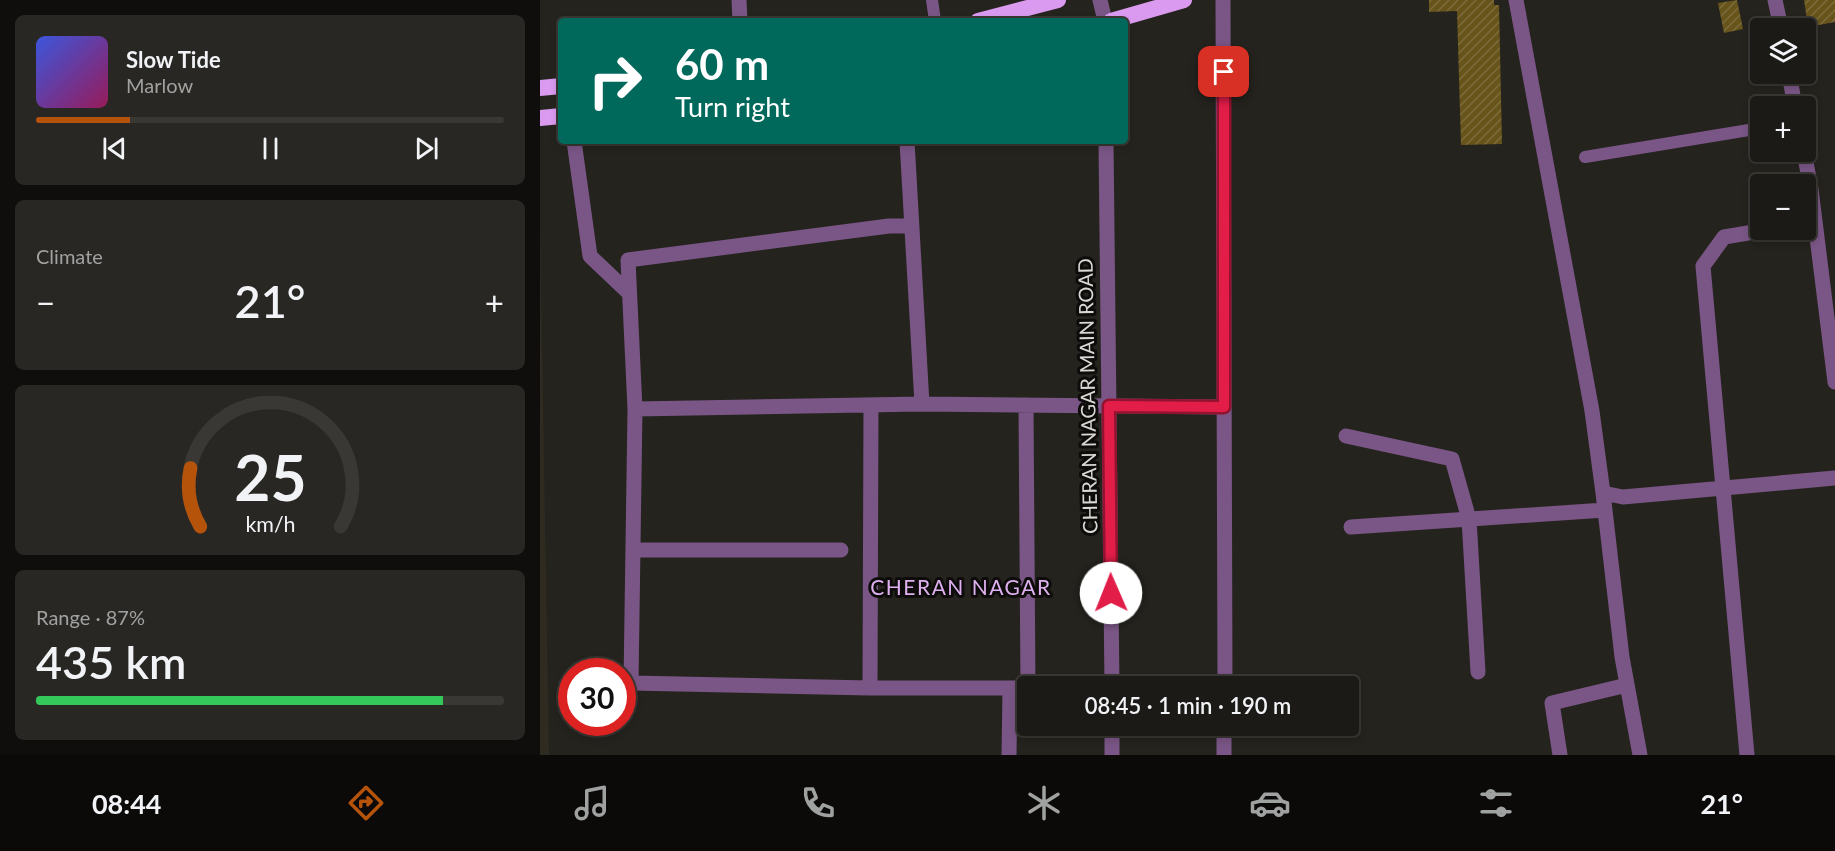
<!DOCTYPE html>
<html lang="en">
<head>
<meta charset="utf-8">
<style>
  body { margin:0; font-family:Lato,sans-serif; background:#292723; color:#f1f3f6; height:100vh; display:flex; flex-direction:column; font-size:22px; white-space:nowrap }
  * { box-sizing:border-box; margin:0 }
  p { font-size:20px; color:#a0a1a1 }
  .icon { flex:none; width:33px; height:33px; fill:none; stroke:currentColor; stroke-width:2; stroke-linecap:round; stroke-linejoin:round }
  .map { position:relative; flex:1; overflow:hidden }
  .drawer { display:flex; flex-direction:column; gap:15px; padding:15px; background:#0f0e0c; width:540px }
  .drawer>* { flex:none }
  .banner { position:absolute; left:18px; top:18px; width:570px; height:126px; border-radius:6px; box-shadow:0 3px 9px #0003,0 0 0 2px #3a3835; background:#00695c; color:#fff; overflow:hidden }
  .fabs { position:absolute; left:1210px; top:18px; display:grid; gap:12px }
  .fabs a { display:grid; place-items:center; width:66px; height:66px; border-radius:6px; background:#1c1a16; box-shadow:0 3px 9px #0003,0 0 0 2px #3a3835; font-size:30px }
  .speed { position:absolute; left:18px; top:658px; display:flex; gap:12px; font-size:30px; font-weight:700; text-align:center }
  .speed>* { display:grid; place-content:center; width:78px; height:78px; border-radius:50%; background:#1c1a16; box-shadow:0 3px 9px #0003,0 0 0 2px #3a3835; line-height:1 }
  .speed .limit { border:9px solid #d22; background:#fff; color:#111 }
  .pin { position:absolute; display:grid; place-items:center; width:51px; height:51px; color:#fff; margin:-26px; border-radius:12px; box-shadow:0 3px 9px #0006 }
  .me { position:absolute; width:66px; margin:-33px; rotate:359deg; stroke-linejoin:round; filter:drop-shadow(0 0 4px #0008) }
  .turn { display:flex; align-items:center; gap:21px; height:126px; padding:0 18px; font-size:27px }
  .turn .icon { width:78px; height:78px; stroke-width:2.5 }
  .turn b { display:block; font-size:42px; line-height:51px }
  .big { font-size:45px; font-weight:600; line-height:1.1 }
  .drawer .widget { flex:1; display:flex; flex-direction:column; justify-content:center; gap:9px; min-width:0; padding:0 21px; border-radius:9px; background:#292723 }
  .drawer .dial { align-items:center; gap:0 }
  .dial svg { height:156px; overflow:visible; fill:none; stroke:#3a3835; stroke-width:7; stroke-linecap:round; text-anchor:middle }
  .dial text { fill:#f1f3f6; stroke:none }
  .song { display:flex; align-items:center; gap:18px }
  .cover { width:72px; height:72px; border-radius:9px; background:linear-gradient(135deg,hsl(230 70% 55%),hsl(330 70% 35%)) }
  .played { height:6px; border-radius:3px; background:linear-gradient(90deg,#b45309 20%,#3a3835 20%) }
  .keys { display:flex; justify-content:space-around; direction:ltr }
  .heat { display:flex; justify-content:space-between; align-items:center; font-size:33px; direction:ltr }
  .charge { height:9px; border-radius:4px; background:linear-gradient(90deg,#34c759 87%,#3a3835 0) }
  .trip { position:absolute; left:477px; top:676px; width:342px; height:60px; border-radius:6px; background:#1c1a16; box-shadow:0 3px 9px #0003,0 0 0 2px #3a3835; font-weight:600; line-height:60px; text-align:center }
  .dock { display:flex; height:96px; justify-content:space-around; align-items:center; background:#0b0a09; color:#a0a1a1 }
  .dock .icon { width:42px; height:42px }
  .dock .current { color:#b45309 }
  .dock b { font-size:27px; color:#f1f3f6 }
  main { display:flex; flex:1; min-height:0 }
  .map>svg:first-child { display:block }
  .built { fill:#2f2b20 }
  .building { fill:url(#building-hatch) }
  .lines { fill:none; stroke-linecap:round; stroke-linejoin:round }
  .service { stroke:#7a5686; stroke-width:12 }
  .minor { stroke:#7a5686; stroke-width:15 }
  .trunk { stroke:#da9af0; stroke-width:16 }
  .route-casing { stroke:#92132f; stroke-width:15 }
  .route { stroke:#e11d48; stroke-width:10 }
  .labels { text-anchor:middle; stroke-width:6; stroke-linejoin:round; paint-order:stroke }
  .street-label { font-size:20px; fill:#d9d8d5; stroke:#0d0c0a }
  .neighbourhood-label { font-size:21px; letter-spacing:1.5px; fill:#dfb0ef; stroke:#0d0c0a }
</style>
</head>
<body>
<main>
<section class="drawer">
<div class="widget">
<div class="song"><i class="cover"></i><div><b>Slow Tide</b><p>Marlow</p></div></div>
<div class="played"></div>
<div class="keys"><svg class="icon" aria-label="previous" viewBox="0 0 24 24"><path d="M18 5L8 12l10 7zM5 5v14"/></svg><svg class="icon" aria-label="pause" viewBox="0 0 24 24"><path d="M8 5v14M16 5v14"/></svg><svg class="icon" aria-label="next" viewBox="0 0 24 24"><path d="M6 5l10 7-10 7zM19 5v14"/></svg></div>
</div>
<div class="widget"><p>Climate</p>
<div class="heat"><a>−</a><b class="big">21°</b><a>+</a></div>
</div>
<div class="widget dial"><svg viewBox="0 0 100 80">
<path d="M14 69A42 42 0 1 1 86 69"/>
<path d="M14 69A42 42 0 0 1 9 39" stroke="#b45309"/>
<text x="50" y="56" font-size="32" font-weight="700">25</text>
<text x="50" y="72" font-size="11">km/h</text>
</svg></div>
<div class="widget"><p>Range · 87%</p><b class="big">435 km</b><div class="charge"></div></div>
</section>
<div class="map">
<svg width="1295" height="755" viewBox="0 0 1295 755">
  <defs>
    <pattern id="building-hatch" width="6" height="6" patternUnits="userSpaceOnUse" patternTransform="scale(1.5)"><rect width="6" height="6" fill="#67541b"/><path d="M-1 1l2-2M0 6l6-6M5 7l2-2" fill="none" stroke="#7c6c3b"/></pattern>
  </defs>
  <rect width="100%" height="100%" fill="#25231e"/>
  <path class="built" d="M0 228 9 755H0Z"/>
  <path class="building" d="M889 0H954V5H959L962 144 921 145 917 11 889 12Z
    M1197 0 1203 29 1184 33 1178 3Z
    M1264 0H1295V22L1268 27Z"/>
  <g class="lines">
    <path class="service" d="M392 0 395 21
      M1045 157 1221 128"/>
    <path class="minor" d="M199 0 200 21
      M560 0 565 21
      M683 0 685 687
      M976 0 1052 411 1063 493 1083 497 1295 478
      M1235 0 1241 28
      M1249 74 1255 106
      M34 141 50 256 89 293
      M566 141 572 687
      M1264 152 1271 189 1267 198
      M1271 189 1295 382
      M382 404 684 407
      M331 405 330 688 91 683 95 409 382 404 367 141
      M486 405 488 688
      M95 409 88 260 349 226H372
      M806 436 912 459 929 519 938 672
      M1063 493 1082 657 1100 755
      M811 527 1065 510
      M93 550H301
      M330 688H486
      M572 726V755
      M469 755 470 688
      M684 755V726
      M1020 755 1012 703 1087 685
      M1207 755 1163 266 1184 237 1226 230"/>
    <path class="trunk" d="M438 21 518 0
      M571 21 644 0
      M0 88 21 86
      M0 118 21 116"/>
  </g>
  <g class="lines">
    <defs>
      <path id="route" d="M571 593 569 406 684 407V72"/>
    </defs>
    <use href="#route" class="route-casing"/>
    <use href="#route" class="route"/>
  </g>
  <g class="labels">
    <g class="street-label">
      <text transform="translate(548 396) rotate(-91)" y="7">CHERAN NAGAR MAIN ROAD</text>
    </g>
    <g class="neighbourhood-label">
      <text x="421" y="595">CHERAN NAGAR</text>
    </g>
  </g>
</svg>
<div class="fabs">
<a><svg class="icon" aria-label="layers" viewBox="0 0 24 24"><path d="M12 4l9 5-9 5-9-5zM3 14l9 5 9-5"/></svg></a>
<a>+</a>
<a>−</a>
</div>
<div class="speed"><div class="limit">30</div></div>
<div class="pin" style="left:684px;top:72px;background:#d93025"><svg class="icon" aria-label="arrive" viewBox="0 0 24 24"><path d="M6 21V4h12l-3 4 3 4H6"/></svg></div>
<svg class="me" style="left:571px;top:593px" viewBox="-20 -20 40 40"><circle r="19" fill="#fff"/><path d="M0-13L10 11 0 6-10 11z" fill="#e11d48"/></svg>
<div class="trip">08:45 · 1 min · 190 m</div>
<div class="banner">
<div class="turn"><svg class="icon" aria-label="right" viewBox="0 0 24 24"><path d="M7 20v-9h11M14 6l5 5-5 5"/></svg><div><b>60 m</b>Turn right</div></div>
</div>
</div>
</main>
<nav class="dock">
<b>08:44</b>
<svg class="icon current" aria-label="directions" viewBox="0 0 24 24"><path d="M12 3l9 9-9 9-9-9zM9 14v-3h6M13 9l2 2-2 2"/></svg>
<svg class="icon" aria-label="music" viewBox="0 0 24 24"><path d="M9 18V5l10-2v13"/><circle cx="6" cy="18" r="3"/><circle cx="16" cy="16" r="3"/></svg>
<svg class="icon" aria-label="phone" viewBox="0 0 24 24"><path d="M5 4h4l2 5-3 2q2 4 5 5l2-3 5 2v4C11 20 4 13 5 4z"/></svg>
<svg class="icon" aria-label="climate" viewBox="0 0 24 24"><path d="M12 3v18M4 7l16 10M4 17L20 7"/></svg>
<svg class="icon" aria-label="car" viewBox="0 0 24 24"><path d="M5 17H2v-5l4-1 3-4h7l3 4 3 1v5h-3M9 17h6M6 11h13"/><circle cx="7" cy="17" r="2"/><circle cx="17" cy="17" r="2"/></svg>
<svg class="icon" aria-label="filters" viewBox="0 0 24 24"><path d="M4 7h16M4 17h16"/><circle cx="9" cy="7" r="2"/><circle cx="15" cy="17" r="2"/></svg>
<b>21°</b>
</nav>
</body>
</html>
